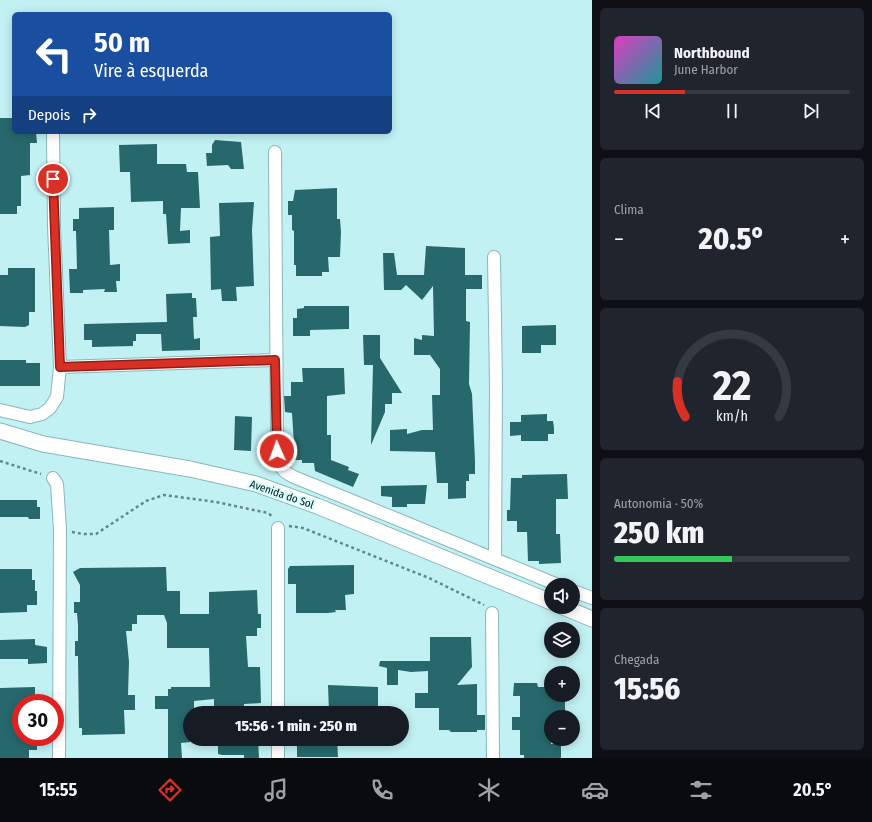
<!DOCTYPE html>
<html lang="pt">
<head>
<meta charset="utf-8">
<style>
  body { margin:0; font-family:"Fira Sans Condensed",sans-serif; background:#20242c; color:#f1f3f6; height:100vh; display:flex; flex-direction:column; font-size:15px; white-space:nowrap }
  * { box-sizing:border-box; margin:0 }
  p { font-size:13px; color:#9ea1a6 }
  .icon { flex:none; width:22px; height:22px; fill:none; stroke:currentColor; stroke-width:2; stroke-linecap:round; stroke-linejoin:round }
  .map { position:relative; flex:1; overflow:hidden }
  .panel { display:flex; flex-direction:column; gap:8px; padding:8px; background:#0d0f14; width:280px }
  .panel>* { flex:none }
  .guide { position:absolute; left:12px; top:12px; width:380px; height:122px; border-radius:6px; box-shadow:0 2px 10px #0003; background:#1a4fa0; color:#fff; overflow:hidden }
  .tools { position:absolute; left:544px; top:578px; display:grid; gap:8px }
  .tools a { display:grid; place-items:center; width:36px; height:36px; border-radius:50%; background:#171b24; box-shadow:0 2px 10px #0003; font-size:20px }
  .speed { position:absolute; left:12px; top:694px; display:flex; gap:8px; font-size:20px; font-weight:700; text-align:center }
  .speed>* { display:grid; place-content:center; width:52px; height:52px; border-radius:50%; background:#171b24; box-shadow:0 2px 10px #0003; line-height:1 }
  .speed .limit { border:6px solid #d22; background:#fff; color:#111 }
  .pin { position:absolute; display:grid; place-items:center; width:34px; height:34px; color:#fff; margin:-17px; border:2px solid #fff; border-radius:50%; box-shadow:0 1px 4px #0007 }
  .me { position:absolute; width:44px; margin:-22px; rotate:358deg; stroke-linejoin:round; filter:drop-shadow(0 0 3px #0008) }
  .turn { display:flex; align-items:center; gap:14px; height:84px; padding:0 16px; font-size:18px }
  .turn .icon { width:52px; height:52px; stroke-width:2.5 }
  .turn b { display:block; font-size:28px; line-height:34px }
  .then { display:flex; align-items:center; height:38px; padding:0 16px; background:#0003; gap:8px; font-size:15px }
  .big { font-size:30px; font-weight:800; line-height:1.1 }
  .panel .tile { flex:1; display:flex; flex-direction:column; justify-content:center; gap:6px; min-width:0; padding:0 14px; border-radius:6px; background:#20242c }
  .panel .dial { align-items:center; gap:0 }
  .dial svg { height:104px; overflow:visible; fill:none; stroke:#363941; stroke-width:7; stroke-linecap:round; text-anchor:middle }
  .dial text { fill:#f1f3f6; stroke:none }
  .song { display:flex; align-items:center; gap:12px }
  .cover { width:48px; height:48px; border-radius:6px; background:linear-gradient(135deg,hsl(310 70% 55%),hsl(180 70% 35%)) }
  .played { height:4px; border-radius:2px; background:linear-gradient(90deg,#d93025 30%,#363941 30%) }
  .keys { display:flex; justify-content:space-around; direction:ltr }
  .heat { display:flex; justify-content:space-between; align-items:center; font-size:22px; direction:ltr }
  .charge { height:6px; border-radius:3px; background:linear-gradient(90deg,#34c759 50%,#363941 0) }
  .trip { position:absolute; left:183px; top:706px; width:226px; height:40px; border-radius:20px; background:#171b24; box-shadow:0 2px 10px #0003; font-weight:800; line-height:40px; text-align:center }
  .tabs { display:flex; height:64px; justify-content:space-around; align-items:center; background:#090b0e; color:#9ea1a6 }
  .tabs .icon { width:28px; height:28px }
  .tabs .active { color:#d93025 }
  .tabs b { font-size:18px; color:#f1f3f6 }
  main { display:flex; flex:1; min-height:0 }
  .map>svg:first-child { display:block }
  .building { fill:#27686c }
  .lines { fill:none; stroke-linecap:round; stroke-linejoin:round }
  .minor-casing { stroke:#89b7ba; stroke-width:14 }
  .tertiary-casing { stroke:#89b7ba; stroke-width:17 }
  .path { stroke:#668789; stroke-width:2.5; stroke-dasharray:3 3; stroke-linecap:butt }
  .minor { stroke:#fff; stroke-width:12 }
  .tertiary { stroke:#fff; stroke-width:15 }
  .route-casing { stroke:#8d1f18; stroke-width:10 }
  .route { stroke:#d93025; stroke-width:7 }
  .labels { text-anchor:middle; stroke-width:4; stroke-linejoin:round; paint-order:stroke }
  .street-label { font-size:11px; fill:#07191a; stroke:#d7fdff }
</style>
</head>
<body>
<main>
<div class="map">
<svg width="592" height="758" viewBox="0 0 592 758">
  <rect width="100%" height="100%" fill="#c2f1f4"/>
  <path class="building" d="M0 118H14V132H36L37 143H30V175L21 176V206H17V214H0Z
    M215 140 241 142 244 169H231L228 165 207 166 206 153H212V145Z
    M157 144V164H186L187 172H198L200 208H181L180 231 190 230V243L168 244 166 214H163V201L131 202 130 172H120L119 145Z
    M337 188V219H340L341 232 340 257H328L329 272H322V276H296V265H294V231L292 230V215H288V201H293L295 190Z
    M254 202 252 230 254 286 236 287 237 301H222L221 289 211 290 210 237 220 236 219 203Z
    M114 207V230H109L110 265 120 264V281H116L117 292H104L105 289 83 290V293H70L69 269H77L76 231H73V219H79V208Z
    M426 246 465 248V275H482V289H466V321L470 322 469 384 472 394 475 461V474H469V481H466V498L448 499V483H437L435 452 390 451V430L407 429V434L422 430H433L432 395H440V369L430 355H414V338L422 340V335L434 336 433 286 422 300 406 285 401 290H384L383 253H394L397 275H424Z
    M8 268H35V312H29V325L25 327 0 326V275H8Z
    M192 293V298H196L197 317H193L194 339 200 338V350L162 351 161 334H136V341H133V346L92 347V340H84V324L167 322 166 294Z
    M304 306H349V329L310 330V336H293V318H297V309L304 308Z
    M556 325V345H541V353H522V326Z
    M363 335H380V358L402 393H392V404H385V412L371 445 373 365H364Z
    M0 360H26V363H40V386H0Z
    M302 368H344L345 394 327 396V435H331V460L349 467 348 470 359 474 353 487 315 471 314 463H302V460H295L292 413 285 412 284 396H291V382H303Z
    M547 414V421H553L554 428V434H548V441H521V435L510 436V422H521V415Z
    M235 416 252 417 251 451 234 450Z
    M567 474 568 499H556V534H560L561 563 539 564V561H528L527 532H517V521H507V510H510L511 478H522V475Z
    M427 485 425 504H407V507H392V497L381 496V486Z
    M0 500H37V507H40V519H29L28 517H0Z
    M354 565V594L345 595 346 610H335L336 612 328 613H296V584H288V569L290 566Z
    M166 567 167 591H180V614H209V592L257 590 258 614H261V628H257V636H246L248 667H260L261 703 244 704V708H234V710L214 711V699L194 701V713H190V742L181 743 182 758H168V709H155V696H168V689H171V687H210L209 648H167V623L164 615H137V624H132V631H126L129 662 128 695H135V710H124L125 734 82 735V728H79L78 656H75V641H78V625L77 613H74V602H80V585L73 572 80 568Z
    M0 569H32V580H35V591H37V605H27V612L0 613Z
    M430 637H471L472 667 457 685 477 684V715H485V730H477V732H451L449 730H439V708H415V693H428V671L411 672 398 670V685H387V668L379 666 380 661H430Z
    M35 639V645L47 647V663L28 664V659H0V640Z
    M514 683H537L538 687H551V695H565V717H551V744H561V758H524V755H520V730H512V717H520V696H513Z
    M328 685 378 687V708H349V713H329Z
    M35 687V703H21V737H37V750H29V758H0V688Z
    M218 739H258L259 758H244V755H222L218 754Z
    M302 739H337L338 757H297V746H302Z"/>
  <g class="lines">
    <defs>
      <path id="minor" d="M53 132 54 226 60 367
        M275 152 277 437C278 457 274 468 294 477L558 585
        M494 257 496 385 495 558
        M0 410 30 417 42 414 50 408 57 397 60 367 275 360
        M53 478 57 484 60 529 59 758
        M278 528V713
        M573 591 592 598
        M492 613 493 758
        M278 739V758"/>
      <path id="tertiary" d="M0 431 43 444 190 469 256 484 317 506 551 602
        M563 607 592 619"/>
    </defs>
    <use href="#minor" class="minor-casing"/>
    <use href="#tertiary" class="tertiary-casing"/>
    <path class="path" d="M0 461 41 474
      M289 526 303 528 429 578 484 605
      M72 532 83 534H96L146 501 164 495 216 502 268 513 273 517"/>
    <use href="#minor" class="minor"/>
    <use href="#tertiary" class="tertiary"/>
  </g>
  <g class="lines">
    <defs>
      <path id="route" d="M53 179 60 367 275 360 277 451"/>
    </defs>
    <use href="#route" class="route-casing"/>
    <use href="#route" class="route"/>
  </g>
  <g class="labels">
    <g class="street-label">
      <text transform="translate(282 494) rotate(19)" y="4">Avenida do Sol</text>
    </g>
  </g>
</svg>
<div class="tools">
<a><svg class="icon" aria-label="sound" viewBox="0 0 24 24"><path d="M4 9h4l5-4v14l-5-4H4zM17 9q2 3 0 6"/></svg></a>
<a><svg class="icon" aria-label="layers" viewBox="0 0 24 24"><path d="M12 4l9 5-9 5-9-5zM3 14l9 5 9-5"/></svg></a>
<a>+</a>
<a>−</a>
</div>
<div class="speed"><div class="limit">30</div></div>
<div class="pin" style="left:53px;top:179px;background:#d93025"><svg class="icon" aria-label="arrive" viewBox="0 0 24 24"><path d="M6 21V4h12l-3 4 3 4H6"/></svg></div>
<svg class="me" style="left:277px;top:451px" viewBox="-20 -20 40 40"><circle r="17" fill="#d93025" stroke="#fff" stroke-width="3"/><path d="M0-11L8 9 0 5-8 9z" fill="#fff"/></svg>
<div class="trip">15:56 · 1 min · 250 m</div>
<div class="guide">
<div class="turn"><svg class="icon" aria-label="left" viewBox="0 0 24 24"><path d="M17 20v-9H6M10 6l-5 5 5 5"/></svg><div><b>50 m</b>Vire à esquerda</div></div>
<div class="then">Depois<svg class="icon" aria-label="right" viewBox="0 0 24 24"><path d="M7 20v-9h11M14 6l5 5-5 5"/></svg></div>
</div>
</div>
<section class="panel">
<div class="tile">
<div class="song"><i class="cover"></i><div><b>Northbound</b><p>June Harbor</p></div></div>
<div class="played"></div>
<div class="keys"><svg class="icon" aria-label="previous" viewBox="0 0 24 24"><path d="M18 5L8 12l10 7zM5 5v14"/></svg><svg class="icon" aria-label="pause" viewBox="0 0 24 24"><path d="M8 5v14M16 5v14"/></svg><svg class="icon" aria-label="next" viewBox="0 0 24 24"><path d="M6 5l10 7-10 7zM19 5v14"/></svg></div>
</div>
<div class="tile"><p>Clima</p>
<div class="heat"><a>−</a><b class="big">20.5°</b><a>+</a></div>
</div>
<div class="tile dial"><svg viewBox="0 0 100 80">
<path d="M14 69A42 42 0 1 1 86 69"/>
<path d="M14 69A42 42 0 0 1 8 42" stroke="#d93025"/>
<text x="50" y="56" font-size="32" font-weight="700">22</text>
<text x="50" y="72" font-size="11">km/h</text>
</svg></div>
<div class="tile"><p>Autonomia · 50%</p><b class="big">250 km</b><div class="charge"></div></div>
<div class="tile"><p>Chegada</p><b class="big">15:56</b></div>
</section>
</main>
<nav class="tabs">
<b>15:55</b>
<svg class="icon active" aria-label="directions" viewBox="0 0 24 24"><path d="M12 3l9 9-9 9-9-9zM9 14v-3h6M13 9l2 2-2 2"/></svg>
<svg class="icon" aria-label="music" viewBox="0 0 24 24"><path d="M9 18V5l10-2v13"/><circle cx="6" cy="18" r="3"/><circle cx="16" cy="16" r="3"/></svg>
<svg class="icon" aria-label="phone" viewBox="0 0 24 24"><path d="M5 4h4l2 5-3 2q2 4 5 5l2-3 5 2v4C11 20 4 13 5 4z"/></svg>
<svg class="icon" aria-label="climate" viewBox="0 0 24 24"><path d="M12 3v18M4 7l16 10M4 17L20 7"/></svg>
<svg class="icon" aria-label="car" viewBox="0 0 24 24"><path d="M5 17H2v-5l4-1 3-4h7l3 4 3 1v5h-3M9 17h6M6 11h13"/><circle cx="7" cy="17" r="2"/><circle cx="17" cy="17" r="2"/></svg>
<svg class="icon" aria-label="filters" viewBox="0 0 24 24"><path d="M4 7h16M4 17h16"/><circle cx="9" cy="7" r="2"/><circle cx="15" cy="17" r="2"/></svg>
<b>20.5°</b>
</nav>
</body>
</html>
